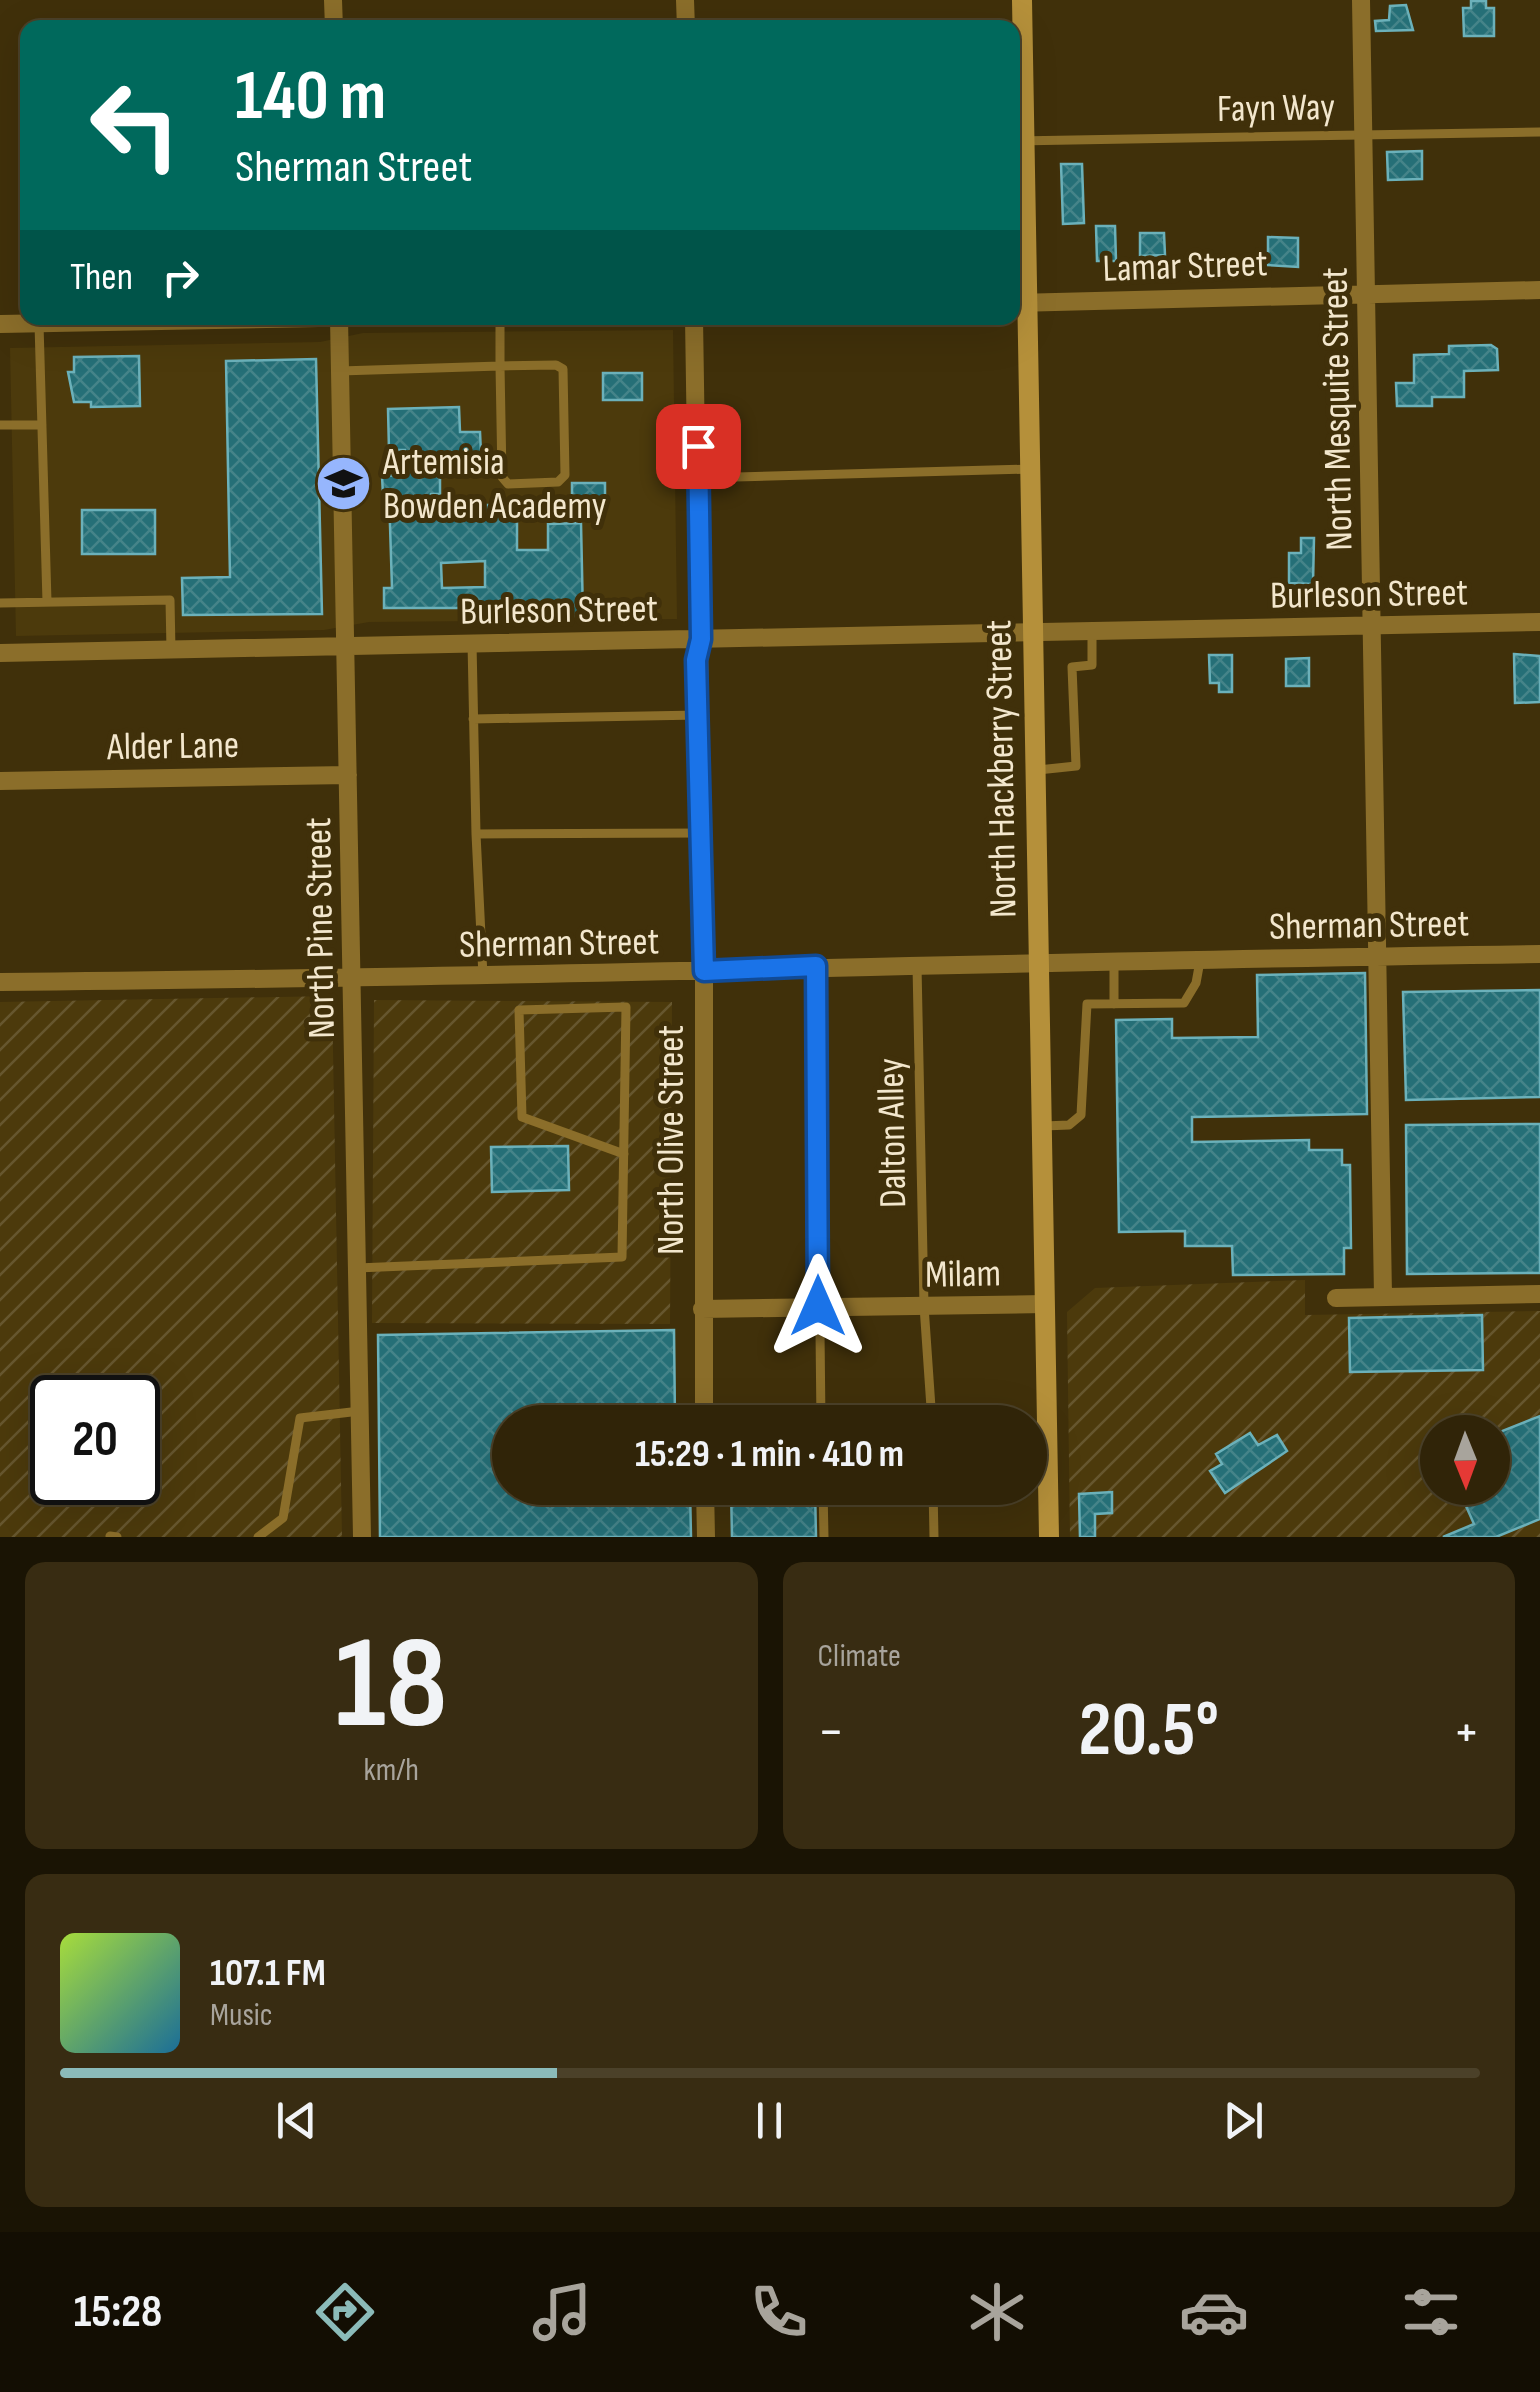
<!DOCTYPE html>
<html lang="en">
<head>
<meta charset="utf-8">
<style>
  body { margin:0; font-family:"Sofia Sans Condensed",sans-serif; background:#382c12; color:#f1f3f6; height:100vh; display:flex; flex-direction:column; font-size:38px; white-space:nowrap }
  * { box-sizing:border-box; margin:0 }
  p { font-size:32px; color:#a8a49c }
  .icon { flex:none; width:55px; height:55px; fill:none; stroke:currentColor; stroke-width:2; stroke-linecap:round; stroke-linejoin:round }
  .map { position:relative; height:1537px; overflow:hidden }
  .sheet { display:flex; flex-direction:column; gap:25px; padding:25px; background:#1a1404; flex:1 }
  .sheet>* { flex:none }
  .banner { position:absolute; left:20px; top:20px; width:1000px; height:305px; border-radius:20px; box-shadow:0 10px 40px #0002,0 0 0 2px #4b4129; background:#00695c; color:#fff; overflow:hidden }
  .needle { width:65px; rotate:179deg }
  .controls { position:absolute; left:1420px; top:1415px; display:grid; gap:20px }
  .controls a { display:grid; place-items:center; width:90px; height:90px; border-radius:50%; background:#302408; box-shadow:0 10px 40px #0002,0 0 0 2px #4b4129; font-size:50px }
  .speed { position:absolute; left:30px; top:1375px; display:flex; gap:20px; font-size:50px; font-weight:700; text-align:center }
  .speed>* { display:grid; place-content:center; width:130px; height:130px; border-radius:50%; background:#302408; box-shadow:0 10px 40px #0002,0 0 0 2px #4b4129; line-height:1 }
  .speed .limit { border:5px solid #111; border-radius:15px; background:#fff; color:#111 }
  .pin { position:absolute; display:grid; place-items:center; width:85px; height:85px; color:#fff; margin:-42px; border-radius:20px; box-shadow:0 5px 15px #0006 }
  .me { position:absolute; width:110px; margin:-55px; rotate:0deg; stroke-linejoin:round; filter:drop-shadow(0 0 8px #0008) }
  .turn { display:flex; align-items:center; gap:35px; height:210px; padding:0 50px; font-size:45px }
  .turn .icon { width:130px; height:130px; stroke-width:2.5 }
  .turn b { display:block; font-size:70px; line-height:85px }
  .then { display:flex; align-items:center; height:95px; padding:0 50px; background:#0003; gap:20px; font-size:38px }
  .big { font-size:75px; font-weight:700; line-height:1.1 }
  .sheet .tile { flex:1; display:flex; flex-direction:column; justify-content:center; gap:15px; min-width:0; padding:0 35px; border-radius:20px; background:#382c12 }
  .sheet .dial { align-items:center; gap:0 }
  .dial b { font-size:130px; line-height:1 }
  .song { display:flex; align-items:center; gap:30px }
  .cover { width:120px; height:120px; border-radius:15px; background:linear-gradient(135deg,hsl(80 70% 55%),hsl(200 70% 35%)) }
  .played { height:10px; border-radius:5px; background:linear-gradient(90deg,#8bbbb9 35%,#4b4129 35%) }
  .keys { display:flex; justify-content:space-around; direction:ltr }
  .heat { display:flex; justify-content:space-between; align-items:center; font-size:55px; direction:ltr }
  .sheet .tiles { flex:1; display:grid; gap:25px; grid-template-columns:1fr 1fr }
  .tile:last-child { grid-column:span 2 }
  .trip { position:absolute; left:492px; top:1405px; width:555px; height:100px; border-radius:50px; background:#302408; box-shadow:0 10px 40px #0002,0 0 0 2px #4b4129; font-weight:700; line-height:100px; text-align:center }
  .menu { display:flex; height:160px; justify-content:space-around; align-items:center; background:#130e03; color:#a8a49c }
  .menu .icon { width:70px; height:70px }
  .menu .on { color:#8bbbb9 }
  .menu b { font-size:45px; color:#f1f3f6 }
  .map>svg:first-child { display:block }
  .built { fill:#4c3a0c }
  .industrial { fill:url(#industrial-furrows); fill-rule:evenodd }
  .building { fill:url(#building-cross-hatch); stroke:#6bb1ba; stroke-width:2.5; fill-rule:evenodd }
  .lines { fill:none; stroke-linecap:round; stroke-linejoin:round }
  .lane { stroke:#8b6e2a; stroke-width:9 }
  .street { stroke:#8b6e2a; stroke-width:18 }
  .secondary { stroke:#b5903a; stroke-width:20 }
  .route-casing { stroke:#114b97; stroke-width:25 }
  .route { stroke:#1a73e8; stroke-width:18 }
  .labels { text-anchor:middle; stroke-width:10; stroke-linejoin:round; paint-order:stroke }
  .street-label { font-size:38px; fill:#f3e7cd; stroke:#40300a }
  .poi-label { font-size:38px; fill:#f3e7cd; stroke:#40300a; text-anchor:start }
</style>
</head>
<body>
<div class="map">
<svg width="1540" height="1537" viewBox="0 0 1540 1537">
  <defs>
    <pattern id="industrial-furrows" width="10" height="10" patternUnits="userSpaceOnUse" patternTransform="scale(2.5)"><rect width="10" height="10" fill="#4c3a0c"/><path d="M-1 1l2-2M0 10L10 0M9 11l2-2" fill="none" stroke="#66562e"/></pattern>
    <pattern id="building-cross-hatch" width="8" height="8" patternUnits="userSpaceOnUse" patternTransform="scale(2.5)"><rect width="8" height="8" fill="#256f77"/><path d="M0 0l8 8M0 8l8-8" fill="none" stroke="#458489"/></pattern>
  </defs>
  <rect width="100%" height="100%" fill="#40300a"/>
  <path class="built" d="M673 330 677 619 369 622 324 630 16 636 10 348 320 342 363 333Z"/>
  <path class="industrial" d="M332 996 342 1537H0V1002ZM52 1398H138V1482H52Z
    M374 1000 672 1002 670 1324 372 1323Z
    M1305 1280V1315L1540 1311V1537H1070L1067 1312 1095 1288ZM1438 1432H1492V1488H1438Z"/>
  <path class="building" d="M1471 1H1486V8H1494V36H1464L1463 8H1471Z
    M1406 5 1413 30 1376 31 1375 21 1389 20 1390 6Z
    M1422 151V179L1388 180 1387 152Z
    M1061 164H1082L1084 223 1063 224Z
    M1096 226H1115L1116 261H1097Z
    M1140 233H1164L1165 255 1140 256Z
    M1268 237 1298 238V267L1268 265Z
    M1491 345 1497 349 1498 370 1464 371V397H1432V406H1397L1396 383H1414V355L1449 354V346Z
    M139 356 140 406 91 407V402H74L68 372H74V357Z
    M316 359 322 614 183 615 182 578 230 577 226 361Z
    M603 373H642V400H603Z
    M459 407 460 432H480L482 475 440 476V494H431L432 518 484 517V505H517V550H548V524L581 523 583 616 530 617V608H384V588H392L389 494 383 495 382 476 405 475V450H389L388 409ZM485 561V587L442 588 441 563Z
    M572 483H605V512H572Z
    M82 510H155V554H82Z
    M1301 538H1314L1313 584 1289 583V553H1301Z
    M1514 654 1540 656V702L1515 703Z
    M1209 655H1232V692H1219V683H1210Z
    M1309 658V686H1286V659Z
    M1365 973 1367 1114 1192 1117V1142L1309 1140V1150H1342V1165H1350L1351 1248H1344V1274L1233 1275 1232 1246H1185V1231L1119 1232 1116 1020 1172 1019V1038L1258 1037 1257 975Z
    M1540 990V1097L1406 1100 1403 992Z
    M1540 1124V1273L1407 1274 1406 1125Z
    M568 1146 569 1190 492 1192 491 1147Z
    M1482 1315 1483 1370 1350 1372 1349 1318Z
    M674 1330 675 1422H510V1488H690L691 1537H380L378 1335Z
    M1540 1416V1519L1496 1537H1443L1474 1524 1458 1488H1492V1435Z
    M1250 1433 1258 1445 1277 1435 1287 1451 1225 1493 1210 1471 1222 1464 1216 1454Z
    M731 1488H815L816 1537H732Z
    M1112 1492V1513L1095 1514V1537H1080L1079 1494Z"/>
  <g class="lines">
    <path class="lane" d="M1012 141 1540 132
      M39 324 47 602
      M556 365 563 369 565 475 558 482 508 484 502 477 500 366Z
      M340 371 500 366V318
      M0 425H42
      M699 478 1030 469
      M0 603 170 600 171 650
      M472 643 476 834 702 833
      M473 719 699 715
      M1038 770 1076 766 1072 667 1092 665V631
      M476 834 483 976
      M1114 961V1004
      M917 966 924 1306 932 1422
      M816 969 821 1422
      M1044 1126 1069 1125 1081 1115 1087 1004 1184 1003 1196 983 1200 961
      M357 1268 622 1257 626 1007 519 1010 522 1117 624 1154
      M823 1488 824 1537
      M933 1488 934 1537
      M110 1536 117 1537
      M258 1537 283 1518 300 1418 360 1411"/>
    <path class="street" d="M333 0 334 28
      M685 0 686 28
      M1361 0 1383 1296
      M1012 303 1540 290
      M339 318 362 1537
      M694 318 704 971V1422
      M0 324 319 318
      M0 653 1540 622
      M0 781 348 775
      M0 982C513 978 1027 961 1540 954
      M1336 1298 1540 1294
      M702 1309 1045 1304
      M705 1488 706 1537"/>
    <path class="secondary" d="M1022 0 1049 1537"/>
  </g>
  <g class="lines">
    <defs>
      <path id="route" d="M698 446 701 639 696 660 704 971 816 966 818 1306"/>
    </defs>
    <use href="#route" class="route-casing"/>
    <use href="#route" class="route"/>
  </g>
  <defs>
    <symbol id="school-disc" viewBox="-11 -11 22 22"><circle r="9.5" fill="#96b6fd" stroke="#40300a"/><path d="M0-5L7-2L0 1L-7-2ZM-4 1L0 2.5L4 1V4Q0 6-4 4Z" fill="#111"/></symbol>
  </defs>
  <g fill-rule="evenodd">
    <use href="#school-disc" x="312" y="452" width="63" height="63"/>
  </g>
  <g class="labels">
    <g class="street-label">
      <text transform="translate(1276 107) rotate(-1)" y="13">Fayn Way</text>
      <text transform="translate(1185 265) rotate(-2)" y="13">Lamar Street</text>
      <text transform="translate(1336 409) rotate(-91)" y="13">North Mesquite Street</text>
      <text transform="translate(1369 593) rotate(-1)" y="13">Burleson Street</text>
      <text transform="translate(559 609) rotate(-1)" y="13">Burleson Street</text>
      <text transform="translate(173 745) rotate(-1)" y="13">Alder Lane</text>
      <text transform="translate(1000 769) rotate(-91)" y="13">North Hackberry Street</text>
      <text transform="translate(1369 924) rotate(-1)" y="13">Sherman Street</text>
      <text transform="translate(319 928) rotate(-91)" y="13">North Pine Street</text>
      <text transform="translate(559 942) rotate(-1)" y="13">Sherman Street</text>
      <text transform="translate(891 1133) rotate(-91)" y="13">Dalton Alley</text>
      <text transform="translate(670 1140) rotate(-90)" y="13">North Olive Street</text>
      <text transform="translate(963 1273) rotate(-1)" y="13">Milam</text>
    </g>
    <g class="poi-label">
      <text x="383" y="474">Artemisia<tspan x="383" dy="44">Bowden Academy</tspan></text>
    </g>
  </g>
</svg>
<div class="controls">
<a><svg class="needle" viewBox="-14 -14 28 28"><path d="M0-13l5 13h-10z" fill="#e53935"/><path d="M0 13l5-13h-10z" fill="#a8a49c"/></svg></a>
</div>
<div class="speed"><div class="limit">20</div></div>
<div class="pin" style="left:698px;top:446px;background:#d93025"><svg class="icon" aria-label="arrive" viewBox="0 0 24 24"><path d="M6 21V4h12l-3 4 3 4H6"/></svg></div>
<svg class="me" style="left:818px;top:1306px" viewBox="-20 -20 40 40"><path d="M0-17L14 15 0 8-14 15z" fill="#1a73e8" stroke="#fff" stroke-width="4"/></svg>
<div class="trip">15:29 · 1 min · 410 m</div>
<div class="banner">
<div class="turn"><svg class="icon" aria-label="left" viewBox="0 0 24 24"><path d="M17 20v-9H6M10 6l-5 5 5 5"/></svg><div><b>140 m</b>Sherman Street</div></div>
<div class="then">Then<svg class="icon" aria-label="right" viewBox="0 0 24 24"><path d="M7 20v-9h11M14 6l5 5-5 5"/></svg></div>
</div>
</div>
<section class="sheet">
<div class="tiles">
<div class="tile dial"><b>18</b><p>km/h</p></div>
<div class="tile"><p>Climate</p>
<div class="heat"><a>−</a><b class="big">20.5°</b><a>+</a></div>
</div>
<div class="tile">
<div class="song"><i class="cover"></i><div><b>107.1 FM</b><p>Music</p></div></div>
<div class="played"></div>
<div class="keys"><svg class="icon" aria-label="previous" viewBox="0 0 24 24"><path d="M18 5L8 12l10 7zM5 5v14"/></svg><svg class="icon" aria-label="pause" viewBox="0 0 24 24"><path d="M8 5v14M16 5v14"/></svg><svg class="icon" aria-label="next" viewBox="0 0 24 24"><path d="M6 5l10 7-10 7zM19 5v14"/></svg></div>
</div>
</div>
</section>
<nav class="menu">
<b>15:28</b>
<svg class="icon on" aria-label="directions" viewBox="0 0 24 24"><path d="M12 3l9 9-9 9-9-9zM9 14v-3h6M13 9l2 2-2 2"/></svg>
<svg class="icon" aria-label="music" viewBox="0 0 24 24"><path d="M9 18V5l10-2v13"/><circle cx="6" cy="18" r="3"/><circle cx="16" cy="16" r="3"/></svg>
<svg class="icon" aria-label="phone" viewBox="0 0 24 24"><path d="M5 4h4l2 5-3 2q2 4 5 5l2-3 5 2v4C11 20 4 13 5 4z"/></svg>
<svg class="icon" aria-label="climate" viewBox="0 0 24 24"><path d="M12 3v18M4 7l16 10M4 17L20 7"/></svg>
<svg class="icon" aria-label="car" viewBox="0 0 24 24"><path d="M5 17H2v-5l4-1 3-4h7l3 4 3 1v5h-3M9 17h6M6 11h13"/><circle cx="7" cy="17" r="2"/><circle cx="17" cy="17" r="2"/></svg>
<svg class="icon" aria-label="filters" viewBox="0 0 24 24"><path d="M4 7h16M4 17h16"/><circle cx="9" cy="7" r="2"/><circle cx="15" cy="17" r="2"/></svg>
</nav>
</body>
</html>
